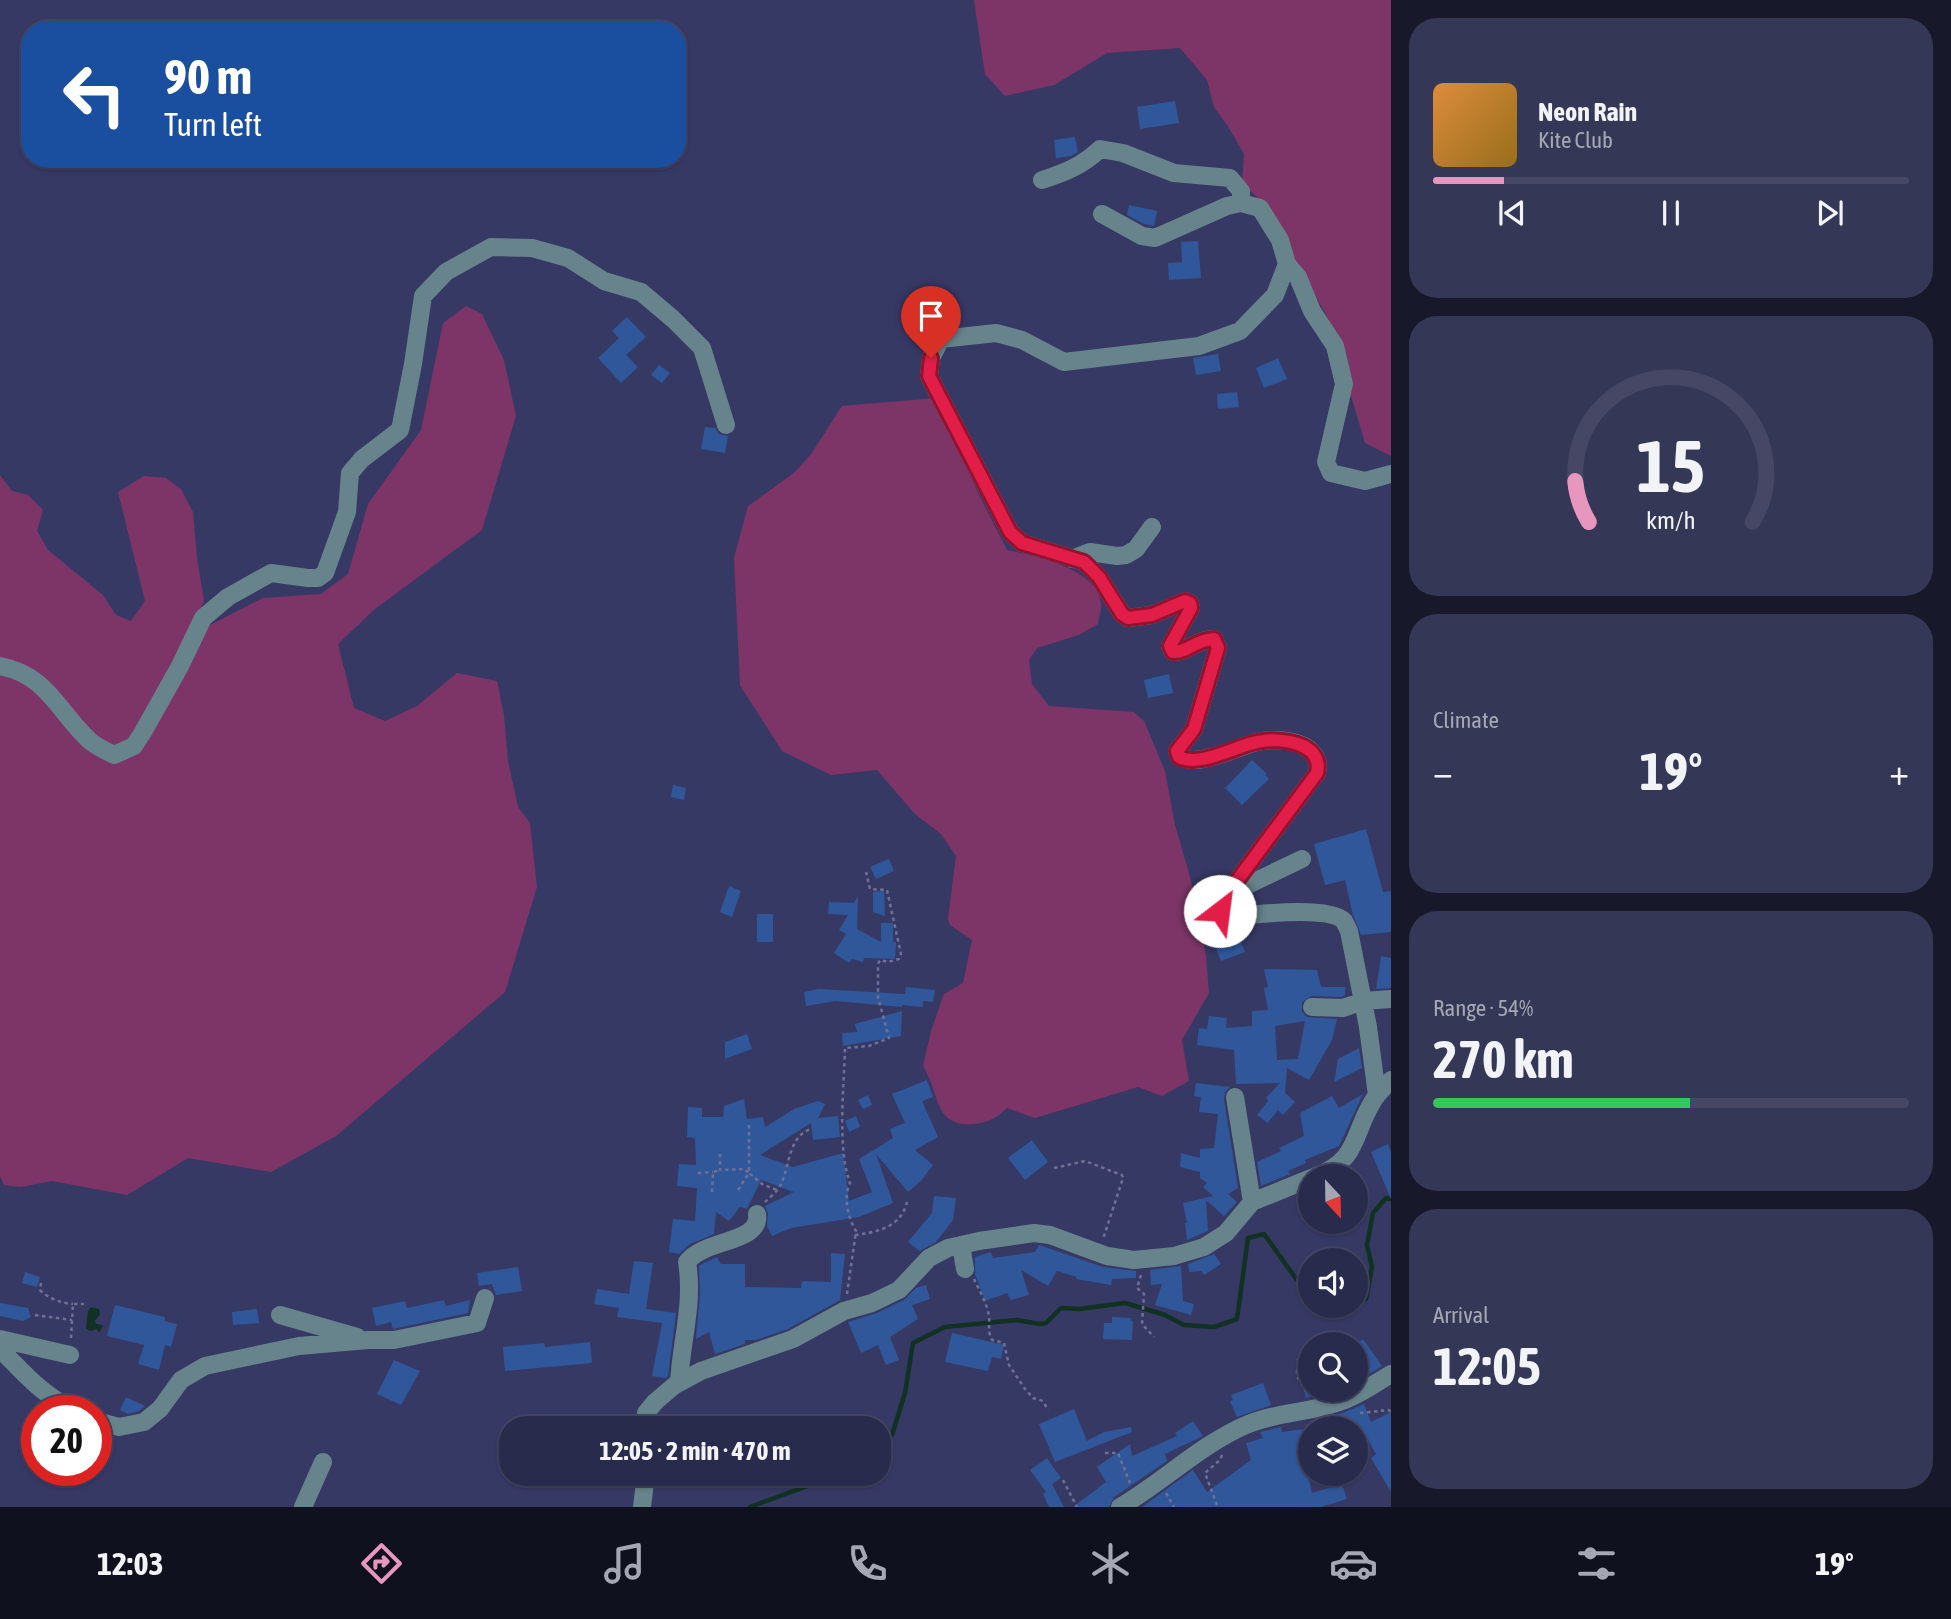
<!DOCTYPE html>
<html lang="en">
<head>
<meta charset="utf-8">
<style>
  body { margin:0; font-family:"Asap Condensed",sans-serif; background:#353756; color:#f1f3f6; height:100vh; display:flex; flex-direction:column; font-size:26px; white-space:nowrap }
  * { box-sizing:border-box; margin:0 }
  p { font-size:23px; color:#a5a7b5 }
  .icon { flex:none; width:38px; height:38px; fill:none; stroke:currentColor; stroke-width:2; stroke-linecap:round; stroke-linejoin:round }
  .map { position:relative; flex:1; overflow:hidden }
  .drawer { display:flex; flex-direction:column; gap:18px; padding:18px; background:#17182a; width:560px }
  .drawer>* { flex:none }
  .banner { position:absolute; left:21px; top:21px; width:665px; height:147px; border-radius:28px; box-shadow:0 2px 5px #0004,0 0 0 2px #454764; background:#1a4fa0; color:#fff; overflow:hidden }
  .needle { width:46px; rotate:158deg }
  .tools { position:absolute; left:1298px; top:1164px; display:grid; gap:14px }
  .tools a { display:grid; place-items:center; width:70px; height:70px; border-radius:50%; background:#292b4c; box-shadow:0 2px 5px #0004,0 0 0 2px #454764; font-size:35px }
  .speed { position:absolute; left:21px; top:1395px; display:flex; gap:14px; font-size:35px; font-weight:700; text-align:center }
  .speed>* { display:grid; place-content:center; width:91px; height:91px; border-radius:50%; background:#292b4c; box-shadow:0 2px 5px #0004,0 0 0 2px #454764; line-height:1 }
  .speed .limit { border:10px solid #d22; background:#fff; color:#111 }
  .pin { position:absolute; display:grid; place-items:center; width:60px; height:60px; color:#fff; margin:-72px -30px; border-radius:50% 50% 50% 0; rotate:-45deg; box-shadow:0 0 7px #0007 }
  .pin .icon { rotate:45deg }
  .me { position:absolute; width:77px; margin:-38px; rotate:30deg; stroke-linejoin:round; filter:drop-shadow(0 0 5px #0008) }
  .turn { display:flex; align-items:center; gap:24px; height:147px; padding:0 28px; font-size:32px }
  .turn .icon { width:91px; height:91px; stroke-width:2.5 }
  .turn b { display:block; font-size:49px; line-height:60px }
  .big { font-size:52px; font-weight:700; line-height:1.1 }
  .drawer .widget { flex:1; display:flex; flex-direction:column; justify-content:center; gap:10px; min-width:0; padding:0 24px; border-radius:28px; background:#353756 }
  .drawer .dial { align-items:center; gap:0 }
  .dial svg { height:182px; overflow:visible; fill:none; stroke:#454764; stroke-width:7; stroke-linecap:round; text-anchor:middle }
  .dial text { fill:#f1f3f6; stroke:none }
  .song { display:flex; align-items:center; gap:21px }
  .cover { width:84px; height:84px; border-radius:10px; background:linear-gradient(135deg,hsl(30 70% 55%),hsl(40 70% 35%)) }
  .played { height:7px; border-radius:4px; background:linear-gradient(90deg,#e797bd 15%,#454764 15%) }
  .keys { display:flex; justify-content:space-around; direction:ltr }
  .heat { display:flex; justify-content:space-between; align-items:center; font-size:38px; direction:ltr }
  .charge { height:10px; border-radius:5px; background:linear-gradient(90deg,#34c759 54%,#454764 0) }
  .trip { position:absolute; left:499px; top:1416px; width:392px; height:70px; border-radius:28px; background:#292b4c; box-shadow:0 2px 5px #0004,0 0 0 2px #454764; font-weight:700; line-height:70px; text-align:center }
  .tab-bar { display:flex; height:112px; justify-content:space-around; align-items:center; background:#10111e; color:#a5a7b5 }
  .tab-bar .icon { width:49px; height:49px }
  .tab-bar .on { color:#e797bd }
  .tab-bar b { font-size:32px; color:#f1f3f6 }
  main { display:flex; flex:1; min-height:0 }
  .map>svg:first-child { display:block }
  .green { fill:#7d3568 }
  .water { fill:#113122 }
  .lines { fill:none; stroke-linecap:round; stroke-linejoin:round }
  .stream { stroke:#113122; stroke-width:4.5 }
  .building { fill:#2f579a; fill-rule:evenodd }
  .path { stroke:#6f7194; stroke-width:2.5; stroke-dasharray:3.5 3.5; stroke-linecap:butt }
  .minor { stroke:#67838c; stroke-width:18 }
  .route-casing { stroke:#92132f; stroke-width:18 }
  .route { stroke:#e11d48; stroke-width:12 }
</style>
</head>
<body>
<main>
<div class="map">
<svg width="1391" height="1507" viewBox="0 0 1391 1507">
  <rect width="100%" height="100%" fill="#373965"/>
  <path class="green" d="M974 0H1391V456L1365 443 1328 318 1262 202 1242 183 1244 154 1229 128 1214 107 1207 80 1180 48 1107 53 1054 85 1005 96 985 74Z
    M466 306 482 314 504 360 516 416 482 530 375 609 338 644 354 708 385 721 417 706 457 673 497 681 504 715 508 761 518 807 530 823 537 887 505 992 336 1136 271 1172 188 1158 127 1195 52 1181 21 1187 4 1185 0 1176V475L12 491 28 495 43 510 37 531 48 550 103 595 116 615 131 621 145 601 118 492 144 476 166 478 181 489 193 512 197 558 204 601 195 621 210 625 263 598 321 594 348 574 368 504 421 430 443 323Z
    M936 398 979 495 1007 550C1034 556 1096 568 1101 602 1102 608 1099 617 1098 624L1079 635 1037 648 1029 660 1032 684 1049 706 1134 712 1144 721 1165 771 1175 825 1190 877 1206 956 1209 993 1182 1040 1189 1081 1162 1096 1138 1087 1035 1118 1007 1108C996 1118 990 1122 974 1124 933 1128 940 1092 923 1066L931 1031 944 994 963 983 972 940 950 925 948 919 956 856 941 834 915 814 877 770 831 775 782 751 740 685 734 558 748 506 794 473 811 454 842 406Z"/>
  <path class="water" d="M91 1307 99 1309 100 1314 95 1321 96 1324 103 1325 99 1333 97 1329 90 1331 86 1328 88 1311Z"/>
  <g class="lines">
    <path class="stream" d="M1356 1303 1366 1299 1372 1267 1367 1245 1373 1213 1386 1198 1391 1199
      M1326 1306 1332 1311 1352 1306
      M878 1448 892 1435 905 1393 913 1343 945 1327 1017 1320 1040 1324 1046 1323 1061 1308 1079 1309 1125 1303 1165 1315 1184 1325 1214 1327 1237 1319 1248 1238 1264 1234 1299 1283 1311 1293
      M750 1507 840 1474"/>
  </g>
  <path class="building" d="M1175 101 1179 123 1140 129 1137 107Z
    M1075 137 1078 152 1071 156 1056 158 1054 140Z
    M1129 205 1157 211 1154 226 1144 224 1127 215Z
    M1198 241 1201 278 1169 280 1168 263 1182 262 1181 242Z
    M627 317 646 337 626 355 638 367 621 383 598 358 619 338 612 331Z
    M1218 354 1221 371 1196 375 1193 358Z
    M1278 358 1287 379 1264 388 1256 368Z
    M659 365 670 373 662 383 651 375Z
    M1237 392 1239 407 1218 409 1217 394Z
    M705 427 715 428 719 434 728 436 725 453 701 449Z
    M1169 674 1173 693 1148 698 1144 680Z
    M1252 760 1267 774 1265 775 1269 779 1242 805 1225 788Z
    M673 785 686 788 684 800 671 797Z
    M1366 829 1383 892 1391 891V932L1361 935 1353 915 1345 880 1325 885 1314 844Z
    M889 859 894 871 876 879 870 867Z
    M729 886 741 891 732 917 720 912Z
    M884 891 885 916 873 912V892Z
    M858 896 857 929 881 942V923H893V942H896L895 959 864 958 863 962 852 959 849 963 834 953 846 934 839 930 848 915 828 914 829 902 854 903Z
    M757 914H773V942H757Z
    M1238 934 1245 952 1221 961 1215 946 1219 945 1217 941Z
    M1381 956 1391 958V988L1376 989Z
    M1264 969 1317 970 1321 987H1345V995L1341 997 1312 996 1302 1002V1012L1307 1017 1337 1019 1332 1040 1309 1080 1287 1068 1285 1093 1295 1102 1283 1115 1278 1110 1268 1123 1257 1115 1268 1101 1266 1098 1280 1083 1236 1084 1234 1050 1197 1045 1199 1028 1207 1029 1209 1016 1227 1018 1226 1028 1252 1026V1011L1268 1010 1264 988 1268 987ZM1305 1021 1298 1059 1277 1060 1275 1026Z
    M906 987 935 990 933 1002 923 1001V1007L902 1005V1007L835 1001 806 1006 804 992 819 989 905 994Z
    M902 1011 901 1036 843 1046 842 1033 857 1032 855 1024Z
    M747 1034 752 1049 725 1059V1042Z
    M1359 1048 1362 1068 1334 1082 1338 1059Z
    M927 1080 933 1097 922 1101 938 1137 915 1150 933 1165 921 1181 908 1192 876 1154 893 1203 859 1217 791 1228 772 1236 767 1226 768 1214 765 1206 794 1192 761 1180 747 1209 740 1207 729 1221 716 1212 714 1234 690 1244 679 1254 669 1252 673 1219 695 1221 697 1188 677 1186 679 1164 696 1165 695 1138 687 1137 688 1107 702 1108V1117H723L724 1106 744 1099 747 1119 763 1117 765 1127 794 1109 818 1101 825 1104 818 1118 838 1116 840 1137 813 1140 811 1123 760 1155 793 1167 843 1153 849 1201 872 1192 859 1159 893 1138 890 1129 905 1123 892 1094Z
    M1196 1083 1230 1087 1225 1092 1224 1099 1238 1188 1228 1194 1237 1202 1224 1216 1206 1200 1208 1231 1187 1240 1185 1223H1187L1183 1203 1213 1196 1203 1187 1207 1183 1200 1178V1172L1180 1167 1181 1153 1200 1158V1149L1214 1148 1218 1114 1199 1112 1201 1097 1194 1096Z
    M1363 1094 1339 1146 1305 1160 1306 1163 1288 1171 1290 1174 1261 1186 1257 1162 1281 1151 1279 1148 1304 1136 1300 1113 1332 1096 1339 1108Z
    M868 1095 872 1105 863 1109 858 1100Z
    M856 1116 860 1127 849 1132 845 1121Z
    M1032 1140 1048 1162 1025 1180 1008 1158Z
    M1388 1144 1391 1152V1199L1371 1152Z
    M934 1196 956 1198 953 1220 936 1242 920 1251 908 1242 932 1213Z
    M1039 1245 1103 1267 1136 1271V1278L1112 1279 1111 1285 1076 1279 1077 1277 1057 1271 1048 1286 1021 1270 1029 1295 1011 1300 1007 1293 985 1301 975 1274V1257L991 1252 993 1258 1035 1252Z
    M831 1253 845 1254 840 1300 788 1329 756 1340H745V1344L715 1354 709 1332 696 1339 700 1293 699 1266 702 1264 717 1257 721 1264H745V1287L801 1288 802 1281 831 1282Z
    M1214 1254 1221 1264 1204 1275 1201 1271 1189 1272 1188 1264Z
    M634 1261 653 1263 646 1309 676 1313 668 1376 666 1378 652 1376 662 1323 617 1317 619 1308 594 1304 597 1289 629 1294Z
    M1181 1266 1183 1301 1194 1304 1191 1315 1155 1305 1162 1284 1151 1285 1150 1270Z
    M518 1267 522 1291 496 1295 492 1284 479 1286 477 1273Z
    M25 1272 40 1277 37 1287 22 1283Z
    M926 1285 930 1299 912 1305 918 1319 890 1337 899 1360 886 1365 878 1345 861 1353 848 1322 877 1313 904 1300 916 1288Z
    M444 1300 446 1306 470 1300 468 1313 393 1329 391 1322 376 1326 372 1308 405 1301 407 1308Z
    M0 1303 28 1308 31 1317 23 1321 0 1316Z
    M115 1305 165 1317 164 1321 177 1324 171 1347 165 1345 159 1370 138 1364 144 1345 107 1336Z
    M257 1309 259 1323 233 1325 232 1312Z
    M1112 1317 1131 1318 1130 1320 1133 1321 1132 1340 1103 1339 1104 1323H1112Z
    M952 1333 1004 1345 1001 1359 992 1357 988 1371 945 1362Z
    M1363 1339 1382 1366 1356 1382V1344Z
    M590 1342 592 1363 505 1371 503 1347 544 1343 545 1347Z
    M1311 1355V1390H1340L1306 1398 1296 1359Z
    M394 1360 420 1371 401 1405 377 1394Z
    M1263 1383 1271 1405 1237 1417 1230 1401 1233 1400 1231 1395Z
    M126 1397 145 1406 139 1411 128 1414 120 1410Z
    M1364 1404 1371 1422 1391 1412V1492L1371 1458 1376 1454 1361 1428H1351L1347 1419 1316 1428 1315 1420 1343 1413Z
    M1074 1409 1087 1441 1104 1432 1131 1427 1132 1432 1055 1462 1039 1424Z
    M1193 1421 1203 1436 1165 1454 1167 1461 1114 1497 1109 1507H1073L1106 1482 1097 1467 1130 1444 1132 1456 1177 1436 1175 1433Z
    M1281 1427 1282 1432 1311 1428V1465H1306L1312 1493 1342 1484 1347 1499 1321 1507H1142L1193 1470 1207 1492 1251 1460 1246 1443 1263 1438 1260 1432Z
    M1047 1458 1061 1478 1052 1484 1064 1507H1049L1043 1494 1046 1492 1030 1470Z"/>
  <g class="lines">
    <path class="path" d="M749 1125V1173L762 1184 777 1190
      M720 1154V1170L744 1169 749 1173 738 1190
      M1054 1168 1085 1161 1122 1175 1123 1178 1103 1239
      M698 1173 713 1172
      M712 1192 713 1172 720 1170
      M765 1202C770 1197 777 1192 780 1186 790 1167 788 1136 811 1129
      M855 1235C878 1232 901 1227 907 1202
      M1141 1275 1137 1288 1144 1294 1142 1324 1154 1337
      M974 1279C979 1290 988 1305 989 1317 990 1328 987 1329 992 1340L1004 1343 1009 1365 1025 1389 1033 1398 1043 1401 1048 1410
      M41 1283 40 1290C49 1299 61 1303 73 1304
      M847 1294 856 1231C848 1218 843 1197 850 1183 837 1148 844 1087 845 1048L869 1046 889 1038 878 997V964L880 960 888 962 899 959 901 954 887 890 870 889 866 872
      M35 1315 72 1320
      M71 1338 73 1304H84
      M1356 1354 1368 1372
      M1297 1370V1376L1307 1393
      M1360 1413 1389 1410 1391 1413
      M1105 1453H1118L1130 1483
      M1063 1480 1077 1507
      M1166 1493 1174 1507
      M1217 1505 1205 1473 1220 1460 1222 1455"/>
    <path class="minor" d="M1042 180C1064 173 1082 166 1100 149L1123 153 1174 173 1230 178 1241 191V203
      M1102 214 1142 236 1155 238 1227 206 1241 203 1260 208 1280 240 1287 264 1275 295 1240 331 1199 346 1064 362 1022 340 996 333 941 339 931 358 929 376 1010 532 1022 543 1084 562 1099 577 1122 614 1128 618 1152 615 1185 601 1190 603 1191 608 1170 646 1173 652C1187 653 1197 639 1214 639L1218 648 1194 729 1177 751C1185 774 1239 746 1257 742 1279 737 1324 741 1317 773L1219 905 1223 915 1227 917C1250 915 1328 905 1344 921 1345 923 1348 929 1349 931L1368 1027 1377 1095
      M1287 264 1298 277 1312 311 1335 346 1344 384 1326 462 1331 473 1365 481 1391 474
      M1072 559 1090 552 1117 556 1126 555 1136 549 1152 527
      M0 666C48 675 58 712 90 741 97 747 106 751 114 755L134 746 143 732 180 666 203 618 228 597 271 573 308 578H318L325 573 347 512 350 473 362 459 400 430 413 364 423 296 446 272 491 247 532 248 568 258 604 281 641 292 673 319 702 348 726 425
      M1229 894 1302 859
      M1312 1007 1343 1008 1363 1001 1391 999
      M1235 1097 1252 1202
      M1316 1176C1359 1160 1352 1135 1373 1101 1377 1093 1385 1087 1391 1080
      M961 1245 965 1269
      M280 1315 357 1337
      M0 1339 70 1355
      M0 1349C25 1374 42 1395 74 1410
      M679 1383C681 1342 694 1304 687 1262 704 1239 762 1243 757 1214
      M96 1421 119 1427 144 1422 160 1409 181 1380 205 1366 299 1346 368 1340H394L477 1323 485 1298
      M647 1428 646 1413 655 1402 675 1385 701 1371 793 1339 844 1311 872 1303 899 1290 929 1258 948 1248 979 1241 1034 1233 1050 1235 1107 1256 1134 1260 1174 1256 1204 1247 1226 1233 1252 1202 1311 1178
      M303 1507 323 1462
      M642 1507 646 1474
      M1120 1507C1163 1482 1200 1445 1246 1425 1276 1412 1309 1413 1339 1402 1358 1396 1374 1384 1391 1374"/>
  </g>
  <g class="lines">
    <defs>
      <path id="route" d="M931 358 929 376 1010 532 1022 543 1084 562 1099 577 1122 614 1128 618 1152 615 1185 601 1190 603 1191 608 1170 646 1173 652C1187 653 1197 639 1214 639L1218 648 1194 729 1177 751 1179 757C1199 768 1236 746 1257 742 1279 737 1324 742 1317 773L1219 905 1220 911"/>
    </defs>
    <use href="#route" class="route-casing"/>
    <use href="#route" class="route"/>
  </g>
</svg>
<div class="tools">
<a><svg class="needle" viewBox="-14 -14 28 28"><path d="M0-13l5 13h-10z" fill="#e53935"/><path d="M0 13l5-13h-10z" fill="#a5a7b5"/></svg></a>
<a><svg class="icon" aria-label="sound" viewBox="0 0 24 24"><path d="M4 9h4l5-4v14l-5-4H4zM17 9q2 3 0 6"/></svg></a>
<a><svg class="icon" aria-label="search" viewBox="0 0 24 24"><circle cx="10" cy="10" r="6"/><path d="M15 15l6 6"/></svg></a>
<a><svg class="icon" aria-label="layers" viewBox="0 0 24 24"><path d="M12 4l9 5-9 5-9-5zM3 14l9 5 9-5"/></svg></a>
</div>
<div class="speed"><div class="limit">20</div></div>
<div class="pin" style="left:931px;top:358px;background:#d93025"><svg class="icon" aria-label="arrive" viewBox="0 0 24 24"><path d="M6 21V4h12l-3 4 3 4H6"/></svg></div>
<svg class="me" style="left:1220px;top:911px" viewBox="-20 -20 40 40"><circle r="19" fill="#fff"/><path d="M0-13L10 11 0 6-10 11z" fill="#e11d48"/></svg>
<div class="trip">12:05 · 2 min · 470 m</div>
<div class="banner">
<div class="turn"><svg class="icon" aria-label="left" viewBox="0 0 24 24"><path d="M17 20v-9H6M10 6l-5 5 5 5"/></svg><div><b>90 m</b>Turn left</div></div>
</div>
</div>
<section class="drawer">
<div class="widget">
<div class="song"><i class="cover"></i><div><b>Neon Rain</b><p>Kite Club</p></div></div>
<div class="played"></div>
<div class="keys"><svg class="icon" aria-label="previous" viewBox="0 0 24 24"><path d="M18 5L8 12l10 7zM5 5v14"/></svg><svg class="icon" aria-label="pause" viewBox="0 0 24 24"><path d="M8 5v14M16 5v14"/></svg><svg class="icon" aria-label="next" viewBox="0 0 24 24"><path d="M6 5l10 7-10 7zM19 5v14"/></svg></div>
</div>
<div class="widget dial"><svg viewBox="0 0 100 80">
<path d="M14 69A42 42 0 1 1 86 69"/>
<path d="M14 69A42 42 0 0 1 8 51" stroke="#e797bd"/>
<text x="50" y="56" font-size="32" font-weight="700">15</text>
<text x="50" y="72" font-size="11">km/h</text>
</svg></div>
<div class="widget"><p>Climate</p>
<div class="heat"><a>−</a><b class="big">19°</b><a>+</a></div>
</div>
<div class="widget"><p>Range · 54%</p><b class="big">270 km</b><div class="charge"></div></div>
<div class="widget"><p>Arrival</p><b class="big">12:05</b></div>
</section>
</main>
<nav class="tab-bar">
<b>12:03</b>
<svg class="icon on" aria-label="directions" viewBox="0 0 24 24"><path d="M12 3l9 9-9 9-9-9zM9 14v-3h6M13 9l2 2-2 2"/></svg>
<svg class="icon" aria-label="music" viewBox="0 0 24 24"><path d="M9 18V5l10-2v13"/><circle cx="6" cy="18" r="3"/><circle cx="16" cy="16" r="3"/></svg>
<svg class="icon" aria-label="phone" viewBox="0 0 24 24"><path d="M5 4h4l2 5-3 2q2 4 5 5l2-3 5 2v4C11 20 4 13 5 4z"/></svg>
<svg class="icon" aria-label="climate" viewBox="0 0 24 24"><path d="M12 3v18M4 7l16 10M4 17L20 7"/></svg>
<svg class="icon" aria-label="car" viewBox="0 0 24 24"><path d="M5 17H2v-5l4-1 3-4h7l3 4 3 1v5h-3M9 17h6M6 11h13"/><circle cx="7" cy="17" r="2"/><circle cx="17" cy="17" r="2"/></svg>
<svg class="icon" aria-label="filters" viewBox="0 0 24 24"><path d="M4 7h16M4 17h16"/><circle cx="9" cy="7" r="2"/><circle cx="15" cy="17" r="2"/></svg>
<b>19°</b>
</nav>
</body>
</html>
